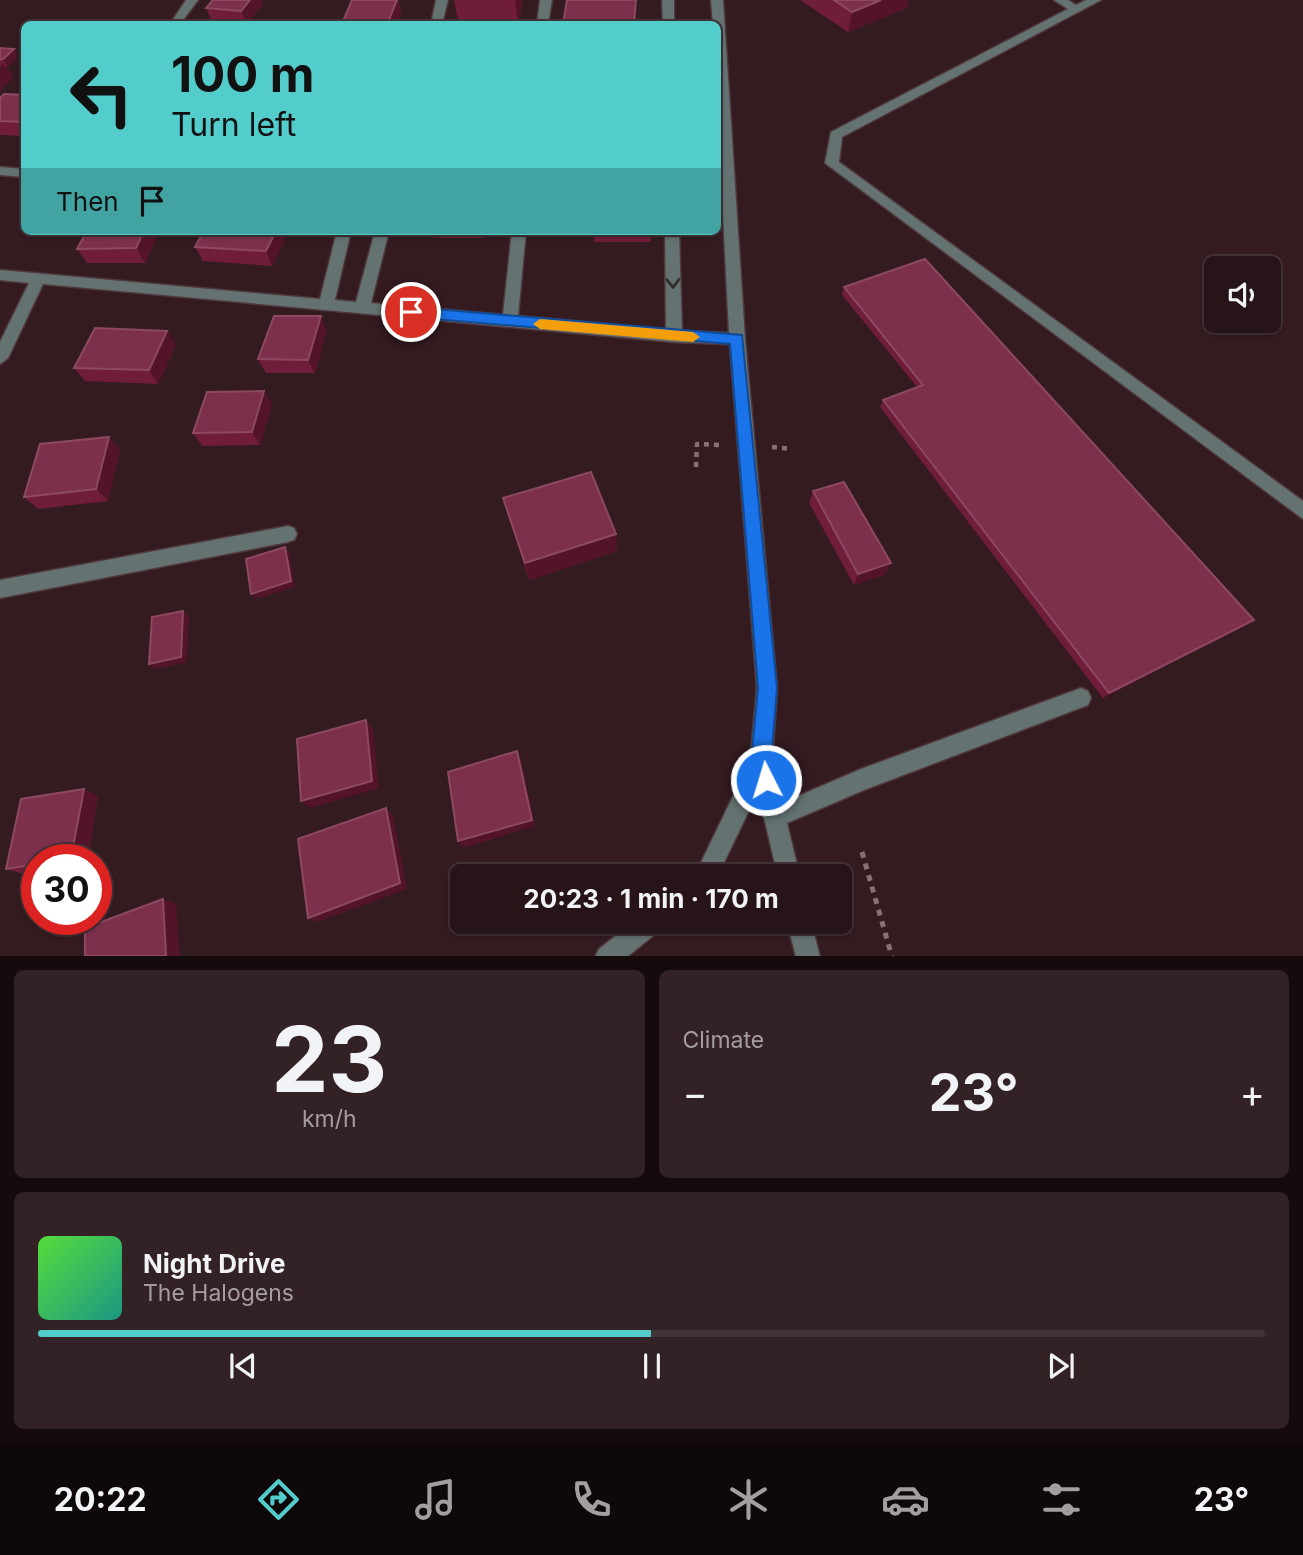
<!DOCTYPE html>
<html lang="en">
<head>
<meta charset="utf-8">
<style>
  body { margin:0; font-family:Inter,sans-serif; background:#322125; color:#f1f3f6; height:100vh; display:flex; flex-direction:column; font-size:26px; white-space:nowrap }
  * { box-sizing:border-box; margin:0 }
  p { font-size:23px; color:#a49ea2 }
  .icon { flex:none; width:38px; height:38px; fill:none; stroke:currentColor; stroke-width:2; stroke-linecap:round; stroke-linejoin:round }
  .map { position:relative; height:956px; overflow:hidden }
  .drawer { display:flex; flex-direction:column; gap:14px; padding:14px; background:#150b0d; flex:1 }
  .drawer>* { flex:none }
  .guide { position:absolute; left:21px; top:21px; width:700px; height:214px; border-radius:10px; box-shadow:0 2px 5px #0004,0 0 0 2px #423337; background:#53cdcb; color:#111; overflow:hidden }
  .tools { position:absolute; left:1204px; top:256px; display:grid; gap:14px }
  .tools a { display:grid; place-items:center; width:77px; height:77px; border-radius:10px; background:#261418; box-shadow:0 2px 5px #0004,0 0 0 2px #423337; font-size:35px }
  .speed { position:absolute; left:21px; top:844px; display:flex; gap:14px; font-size:35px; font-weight:700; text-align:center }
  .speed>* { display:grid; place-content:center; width:91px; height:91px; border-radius:50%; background:#261418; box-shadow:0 2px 5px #0004,0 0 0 2px #423337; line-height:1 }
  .speed .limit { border:10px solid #d22; background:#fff; color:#111 }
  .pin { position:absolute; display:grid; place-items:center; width:60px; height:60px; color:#fff; margin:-30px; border:4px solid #fff; border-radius:50%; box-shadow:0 2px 7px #0007 }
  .me { position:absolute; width:77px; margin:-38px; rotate:355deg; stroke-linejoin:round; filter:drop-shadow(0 0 5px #0008) }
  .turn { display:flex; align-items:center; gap:24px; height:147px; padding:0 35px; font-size:32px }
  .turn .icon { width:91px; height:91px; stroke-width:2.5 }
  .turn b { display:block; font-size:49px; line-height:60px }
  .then { display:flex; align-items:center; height:66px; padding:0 35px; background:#0003; gap:14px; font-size:26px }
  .big { font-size:52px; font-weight:700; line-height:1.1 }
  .drawer .widget { flex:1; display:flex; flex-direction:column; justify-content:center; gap:10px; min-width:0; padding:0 24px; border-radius:10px; background:#322125 }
  .drawer .dial { align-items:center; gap:0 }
  .dial b { font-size:91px; line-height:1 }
  .song { display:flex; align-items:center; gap:21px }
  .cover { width:84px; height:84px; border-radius:10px; background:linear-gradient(135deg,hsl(110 70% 55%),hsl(170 70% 35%)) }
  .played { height:7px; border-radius:4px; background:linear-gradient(90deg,#53cdcb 50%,#423337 50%) }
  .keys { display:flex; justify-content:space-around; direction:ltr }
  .heat { display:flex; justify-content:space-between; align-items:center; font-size:38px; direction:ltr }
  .drawer .tiles { flex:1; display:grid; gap:14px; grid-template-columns:1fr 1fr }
  .widget:last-child { grid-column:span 2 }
  .trip { position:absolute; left:450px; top:864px; width:402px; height:70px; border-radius:10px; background:#261418; box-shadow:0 2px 5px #0004,0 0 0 2px #423337; font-weight:700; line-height:70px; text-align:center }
  .tab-bar { display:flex; height:112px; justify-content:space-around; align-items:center; background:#0f080a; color:#a49ea2 }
  .tab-bar .icon { width:49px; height:49px }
  .tab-bar .active { color:#53cdcb }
  .tab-bar b { font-size:32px; color:#f1f3f6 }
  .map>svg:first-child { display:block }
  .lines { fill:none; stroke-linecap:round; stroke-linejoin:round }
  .minor-casing { stroke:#4f383c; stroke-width:3 }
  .path-far1 { stroke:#867175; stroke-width:4.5; stroke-dasharray:5 5; stroke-linecap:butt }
  .path { stroke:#867175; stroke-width:5; stroke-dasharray:6 6; stroke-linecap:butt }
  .minor { fill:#647272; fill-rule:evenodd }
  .wall { fill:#701d3b }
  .shaded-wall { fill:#53142a }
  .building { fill:#7c304c; stroke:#8c4961; stroke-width:2 }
  .oneway { stroke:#302e2f }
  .route { fill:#1a73e8; stroke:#114b97; stroke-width:2 }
  .slow { fill:#f59e0b }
</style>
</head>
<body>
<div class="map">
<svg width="1303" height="957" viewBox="0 0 1303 957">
  <rect width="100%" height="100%" fill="#331b20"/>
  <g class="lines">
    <defs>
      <path id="minor" d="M186 0H198L180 24H170Z
        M436 0H448L442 24H431Z
        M540 0H552L548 24H537Z
        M662 0H674V24H663Z
        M711 0H723L745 339 777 688 772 762 782 803 861 769 1081 688 1088 691 1091 698 1088 705 864 790 787 823 800 877H778L758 792 717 877H694L750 761 757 688 730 344 674 342 43 284 8 358 0 364V342L29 283 0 280V270L320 299 337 231H351L335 300 356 302 375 231H389L371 303 503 315 512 231H526L518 316 666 330 665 231H679L682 331 729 333 718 116V24H713Z
        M1054 0H1068L1076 5 1086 0H1101L842 137 839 162 1303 501V519L825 163 831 132 1068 9Z
        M0 167 24 169V177L0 175Z
        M288 526 294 528 297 534 294 540 288 542 0 598V580Z
        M633 922H664L660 930 627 957H595L599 949Z
        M787 922H811L820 957H796Z"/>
    </defs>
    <use href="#minor" class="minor-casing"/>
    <path class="path-far1" d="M772 447 792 449
      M696 467 697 444 722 445"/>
    <path class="path" d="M862 852 892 957"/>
    <use href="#minor" class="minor"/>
  </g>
  <path class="wall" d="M213 0H261L263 4 247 24H242L212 22 206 8Z
    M352 0H398L401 13 396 24H344L343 21Z
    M454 0H523L518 24H459Z
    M800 0H909L907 8 848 32Z
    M0 48 18 56 8 67H6L13 77 0 91Z
    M24 95V136L0 135V98Z
    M160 231 145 263H87L77 249Z
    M289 231 272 266 203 261 195 247Z
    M433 231H485L484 238H434Z
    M594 231H651V242H594Z
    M844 287 1254 620 1246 625 1103 698 880 407 883 400 917 387 842 295Z
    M327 330 315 373H266L258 359Z
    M176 345 158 384 85 381 74 368Z
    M272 404 260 445 202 446 193 433Z
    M109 437 120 450 108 501 38 509 24 497Z
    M813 491 886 574 854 585 809 503Z
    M503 498 617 551 529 580Z
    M98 796 88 859H37V872L24 874 6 869Z"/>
  <path class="shaded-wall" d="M250 0H261L263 4 247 24 241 11Z
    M397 0 401 13 396 24H389L388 22Z
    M515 0H523L518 24Z
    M881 0H909L907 8 848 32 852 12Z
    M14 49 18 56 8 67 3 59Z
    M3 63 13 77 0 91V66Z
    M144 231H160L145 263 136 248Z
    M276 231H289L272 266 266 251Z
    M321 316 327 330 315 373 308 360Z
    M167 331 176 345 158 384 149 370Z
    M264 391 272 404 260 445 252 432Z
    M109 437 120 450 108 501 96 489Z
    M616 534 617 551 529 580 525 563Z
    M285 547 289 553 295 587 256 599 251 594Z
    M891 563 886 574 854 585 858 574Z
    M183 611 189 616 187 662 155 669 149 664Z
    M1254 620 1246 625 1103 698 1109 693Z
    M366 720 373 729 379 788 310 808 301 801Z
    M517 751 521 760 535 826 463 848 458 841Z
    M84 789 98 796 88 859H75L71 858Z
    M386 808 393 815 407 889 317 922 308 918Z
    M163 899 176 904 180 956H163Z"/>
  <path class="building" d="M213 0H250L241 11 206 8Z
    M352 0H397L388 22 343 21Z
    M567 0H636L634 24H563Z
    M834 0H881L852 12Z
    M0 48 14 49 3 59H0Z
    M4 94 24 95V122L0 121V98Z
    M87 231H144L136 248 77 249Z
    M204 231H276L266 251 195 247Z
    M925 259 1254 620 1109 693 883 400 923 385 844 287Z
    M274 316H321L308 360 258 359Z
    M95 328 167 331 149 370 74 368Z
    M264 391 252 432 193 433 207 392Z
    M109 437 96 489 24 497 40 444Z
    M591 472 616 534 525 563 503 498Z
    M844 482 891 563 858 574 813 491Z
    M285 547 291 581 251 594 246 559Z
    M183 611 181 657 149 664 152 617Z
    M366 720 372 781 301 801 297 739Z
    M517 751 532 820 458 841 448 772Z
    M84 789 71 858 62 859H37V864L6 869 21 799Z
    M386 808 400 883 308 918 298 839Z
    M163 899 166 955 163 956H85V928Z"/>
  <defs><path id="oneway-chevron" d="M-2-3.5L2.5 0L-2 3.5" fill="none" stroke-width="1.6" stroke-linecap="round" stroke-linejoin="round" transform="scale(1.75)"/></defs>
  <use class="oneway" href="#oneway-chevron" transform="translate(673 283) rotate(89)"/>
  <path class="route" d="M411 307 742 335 777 688 771 762 775 780 773 787 766 790 759 787 751 762 758 688 730 344 411 317 404 312Z"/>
  <path class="slow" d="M540 319 693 332 700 337 693 342 540 329 533 324Z"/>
</svg>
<div class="tools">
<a><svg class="icon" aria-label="sound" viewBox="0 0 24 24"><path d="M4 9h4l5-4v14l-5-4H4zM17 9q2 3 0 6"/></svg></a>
</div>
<div class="speed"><div class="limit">30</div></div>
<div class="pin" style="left:411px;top:312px;background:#d93025"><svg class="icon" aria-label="arrive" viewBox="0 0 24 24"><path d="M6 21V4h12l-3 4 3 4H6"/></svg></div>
<svg class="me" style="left:766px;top:780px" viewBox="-20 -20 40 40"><circle r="17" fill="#1a73e8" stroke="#fff" stroke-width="3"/><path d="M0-11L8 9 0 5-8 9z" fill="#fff"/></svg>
<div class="trip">20:23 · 1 min · 170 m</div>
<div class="guide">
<div class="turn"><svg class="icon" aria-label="left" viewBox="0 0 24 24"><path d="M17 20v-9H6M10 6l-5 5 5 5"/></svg><div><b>100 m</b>Turn left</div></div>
<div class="then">Then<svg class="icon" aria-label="arrive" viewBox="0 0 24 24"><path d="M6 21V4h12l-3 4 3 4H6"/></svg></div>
</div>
</div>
<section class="drawer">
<div class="tiles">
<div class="widget dial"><b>23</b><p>km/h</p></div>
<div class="widget"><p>Climate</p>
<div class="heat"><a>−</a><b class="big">23°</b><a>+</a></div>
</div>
<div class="widget">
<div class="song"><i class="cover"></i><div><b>Night Drive</b><p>The Halogens</p></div></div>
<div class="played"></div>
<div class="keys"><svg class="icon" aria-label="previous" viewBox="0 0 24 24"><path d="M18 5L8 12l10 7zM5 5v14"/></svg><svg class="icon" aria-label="pause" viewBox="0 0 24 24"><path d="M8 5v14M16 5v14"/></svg><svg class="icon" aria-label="next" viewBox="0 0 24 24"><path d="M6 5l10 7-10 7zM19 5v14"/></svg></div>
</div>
</div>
</section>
<nav class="tab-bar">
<b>20:22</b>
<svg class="icon active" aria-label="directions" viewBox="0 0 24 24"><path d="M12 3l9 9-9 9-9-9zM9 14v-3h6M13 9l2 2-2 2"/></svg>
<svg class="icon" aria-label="music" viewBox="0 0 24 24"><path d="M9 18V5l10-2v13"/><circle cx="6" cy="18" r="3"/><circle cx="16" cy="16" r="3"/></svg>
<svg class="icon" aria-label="phone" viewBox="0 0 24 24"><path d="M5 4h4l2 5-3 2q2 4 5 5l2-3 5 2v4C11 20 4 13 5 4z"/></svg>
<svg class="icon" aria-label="climate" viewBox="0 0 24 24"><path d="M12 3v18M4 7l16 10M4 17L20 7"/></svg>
<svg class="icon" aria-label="car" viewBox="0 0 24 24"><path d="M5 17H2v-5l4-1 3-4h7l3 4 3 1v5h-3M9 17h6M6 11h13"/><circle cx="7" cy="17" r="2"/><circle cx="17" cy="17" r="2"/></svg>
<svg class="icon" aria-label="filters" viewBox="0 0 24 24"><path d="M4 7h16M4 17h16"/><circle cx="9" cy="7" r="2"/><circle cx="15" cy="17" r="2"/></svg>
<b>23°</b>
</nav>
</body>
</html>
